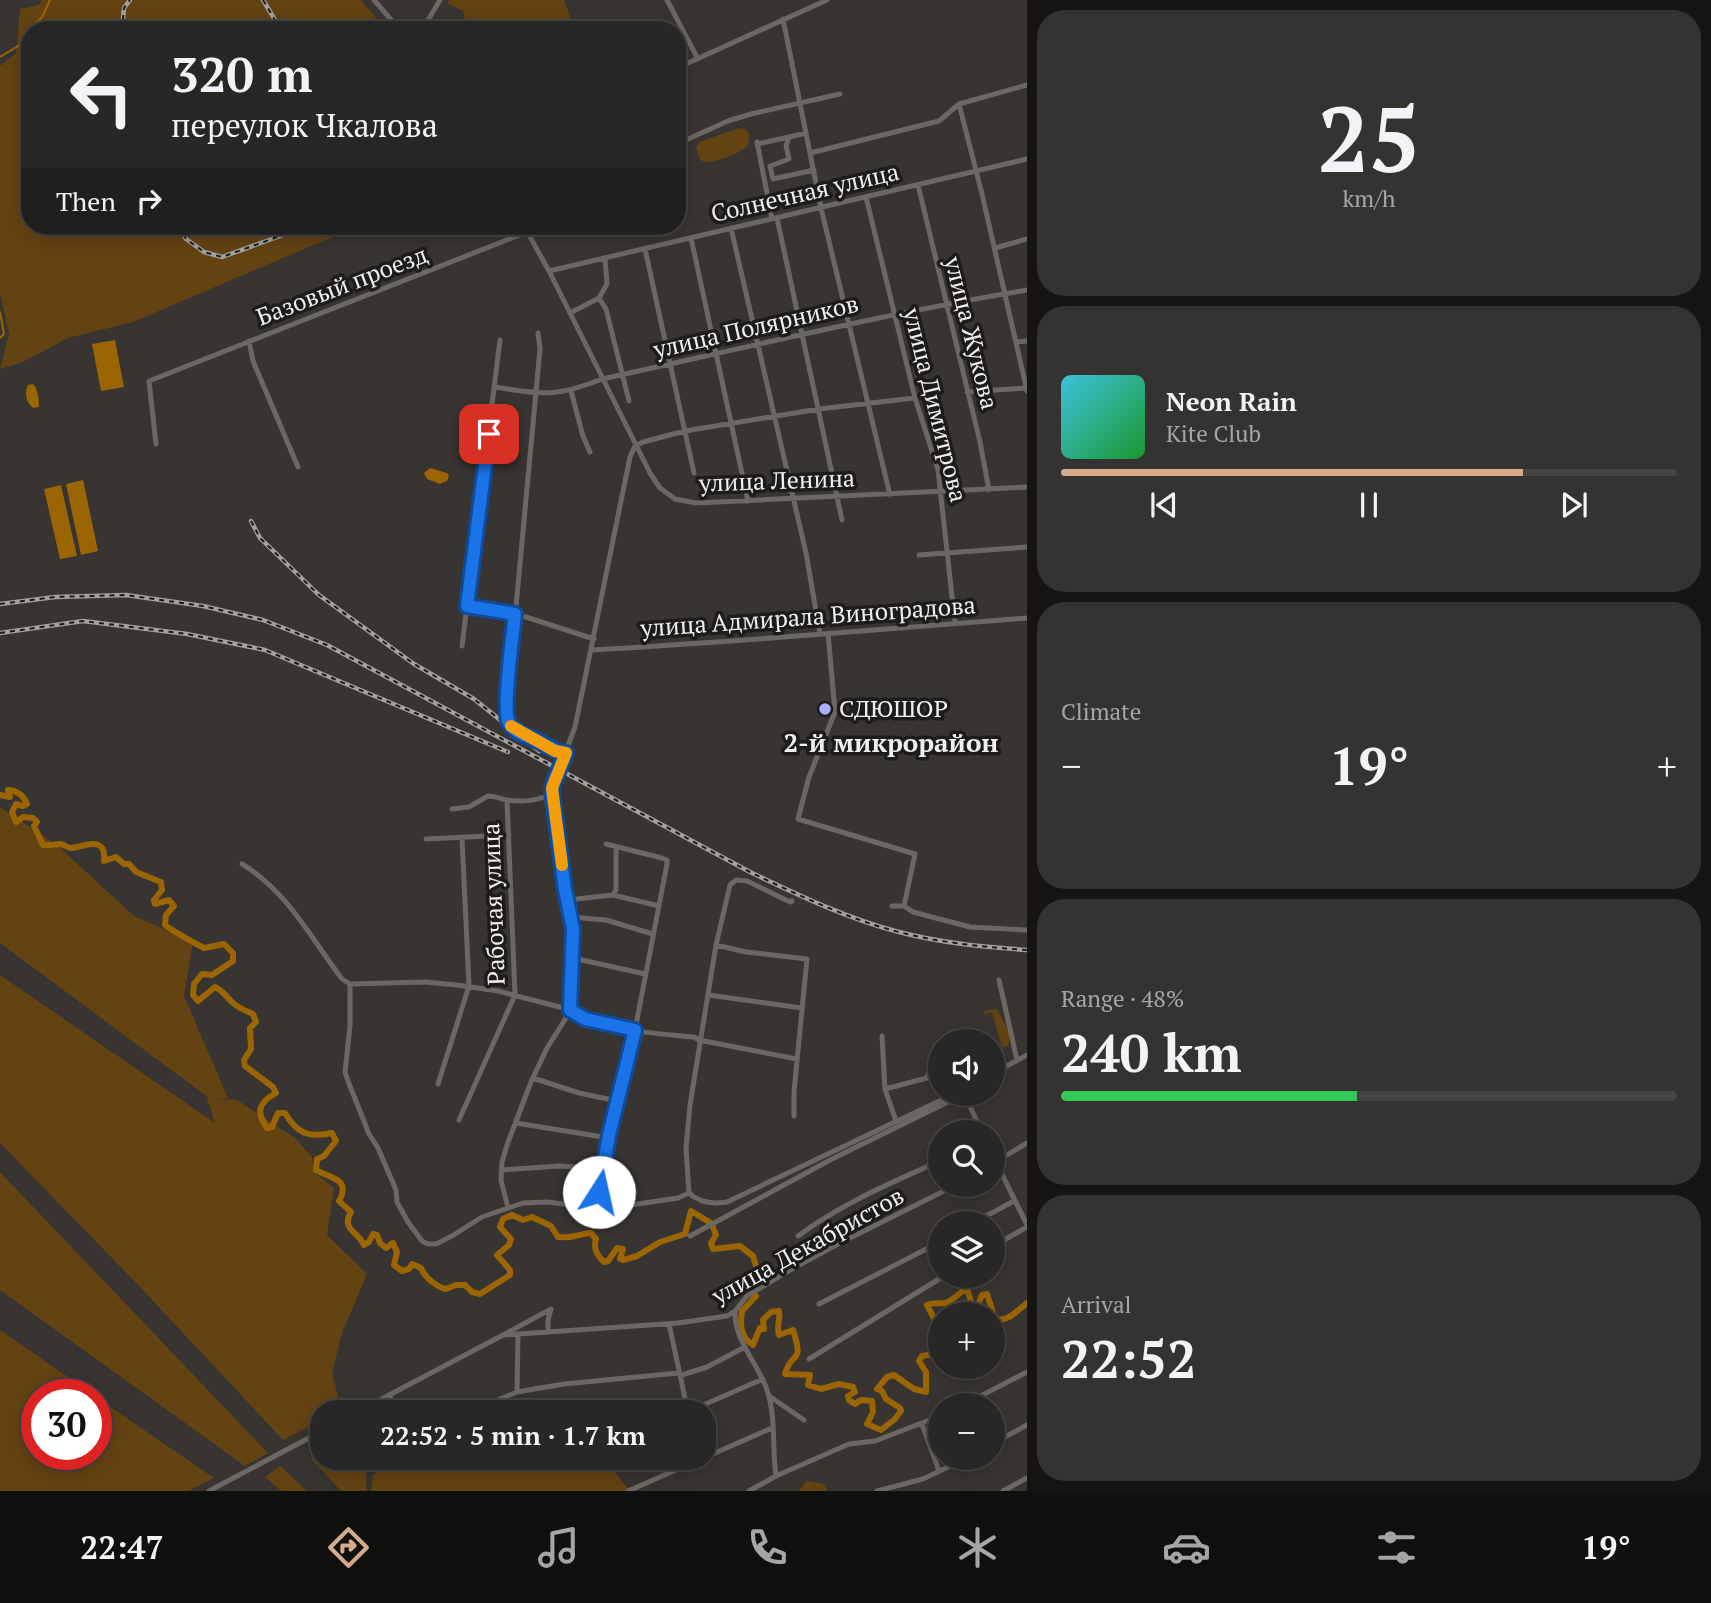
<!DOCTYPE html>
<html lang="en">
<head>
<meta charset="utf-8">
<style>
  body { margin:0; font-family:"PT Serif",serif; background:#353332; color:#f1f3f6; height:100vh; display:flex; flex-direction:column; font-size:26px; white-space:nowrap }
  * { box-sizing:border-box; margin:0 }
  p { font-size:23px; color:#a5a5a7 }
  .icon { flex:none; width:38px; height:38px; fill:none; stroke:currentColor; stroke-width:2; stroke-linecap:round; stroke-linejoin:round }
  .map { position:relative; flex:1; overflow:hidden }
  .side { display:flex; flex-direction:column; gap:10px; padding:10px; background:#171514; width:684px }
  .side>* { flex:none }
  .guide { position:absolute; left:21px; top:21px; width:665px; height:214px; border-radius:28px; box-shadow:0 4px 18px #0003,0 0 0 2px #454442; background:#292725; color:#f1f3f6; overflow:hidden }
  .buttons { position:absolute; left:928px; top:1029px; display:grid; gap:14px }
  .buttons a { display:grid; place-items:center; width:77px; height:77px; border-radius:50%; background:#292725; box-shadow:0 4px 18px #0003,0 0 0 2px #454442; font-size:35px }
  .speed { position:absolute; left:21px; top:1379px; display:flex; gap:14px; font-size:35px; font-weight:700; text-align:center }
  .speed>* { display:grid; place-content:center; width:91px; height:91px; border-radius:50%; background:#292725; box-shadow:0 4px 18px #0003,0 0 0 2px #454442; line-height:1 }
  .speed .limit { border:10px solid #d22; background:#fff; color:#111 }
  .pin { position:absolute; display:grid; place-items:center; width:60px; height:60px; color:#fff; margin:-30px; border-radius:14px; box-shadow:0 4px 10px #0006 }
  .me { position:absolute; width:77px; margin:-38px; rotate:10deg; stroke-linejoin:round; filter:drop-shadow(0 0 5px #0008) }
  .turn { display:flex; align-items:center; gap:24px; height:147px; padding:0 35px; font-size:32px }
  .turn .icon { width:91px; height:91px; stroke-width:2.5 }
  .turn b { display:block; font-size:49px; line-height:60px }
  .then { display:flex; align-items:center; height:66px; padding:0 35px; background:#0003; gap:14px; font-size:26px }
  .big { font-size:52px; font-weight:600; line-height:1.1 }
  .side .tile { flex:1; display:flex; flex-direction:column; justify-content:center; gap:10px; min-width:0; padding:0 24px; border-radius:28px; background:#353332 }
  .side .dial { align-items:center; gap:0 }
  .dial b { font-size:91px; line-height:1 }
  .song { display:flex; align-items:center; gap:21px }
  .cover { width:84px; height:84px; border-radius:10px; background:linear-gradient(135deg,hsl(190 70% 55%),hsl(130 70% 35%)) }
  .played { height:7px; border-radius:4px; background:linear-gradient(90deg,#d6ab8b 75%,#454442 75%) }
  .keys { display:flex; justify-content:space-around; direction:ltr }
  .heat { display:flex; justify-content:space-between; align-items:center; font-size:38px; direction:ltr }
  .charge { height:10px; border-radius:5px; background:linear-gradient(90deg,#34c759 48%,#454442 0) }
  .trip { position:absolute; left:310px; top:1400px; width:406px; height:70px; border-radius:28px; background:#292725; box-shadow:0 4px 18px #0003,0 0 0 2px #454442; font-weight:600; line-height:70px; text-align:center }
  .tab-bar { display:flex; height:112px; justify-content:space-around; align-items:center; background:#10100f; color:#a5a5a7 }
  .tab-bar .icon { width:49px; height:49px }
  .tab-bar .on { color:#d6ab8b }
  .tab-bar b { font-size:32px; color:#f1f3f6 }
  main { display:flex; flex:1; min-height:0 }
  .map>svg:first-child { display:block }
  .green { fill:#644312 }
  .water { fill:#9c6503 }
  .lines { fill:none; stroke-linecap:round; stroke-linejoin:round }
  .stream { stroke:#9c6503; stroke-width:2 }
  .river { stroke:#9c6503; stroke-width:6 }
  .minor { stroke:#6b6864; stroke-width:5 }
  .rail-casing { stroke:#a3a09e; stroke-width:4.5 }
  .rail { stroke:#1d1c1b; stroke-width:2; stroke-dasharray:5; stroke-linecap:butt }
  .route-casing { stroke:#114b97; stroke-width:18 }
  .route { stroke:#1a73e8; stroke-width:12 }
  .slow { stroke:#f59e0b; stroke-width:12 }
  .poi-dot { fill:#acaffb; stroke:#1d1c1b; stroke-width:2.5 }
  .labels { text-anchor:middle; stroke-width:7; stroke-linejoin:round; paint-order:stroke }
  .street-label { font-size:24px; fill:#f1efed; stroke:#1d1c1b }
  .poi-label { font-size:24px; fill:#f1efed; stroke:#1d1c1b; text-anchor:start }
  .neighbourhood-label { font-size:26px; font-weight:bold; fill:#f1efed; stroke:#1d1c1b }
</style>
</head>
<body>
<main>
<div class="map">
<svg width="1027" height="1491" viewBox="0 0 1027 1491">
  <rect width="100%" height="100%" fill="#373431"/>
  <path class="green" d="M42 0H361L386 30H30V226H358L133 322 68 338 21 363 0 369 9 334 0 293V66L16 53 20 9 39 5Z
    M449 0H564L575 30H564L557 21 545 30H463L465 19 463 11 447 3Z
    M739 128 745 129 749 134 748 146C737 155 718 162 704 162L700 159 696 148 699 142Z
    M0 807 58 846 134 916 193 942 184 996 228 1098 216 1099 237 1100 295 1138 312 1157 314 1172 334 1188 327 1235 367 1274 342 1333 332 1373 340 1403 338 1411 322 1412V1420L283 1440 141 1288 0 1143V975L215 1123 207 1098H209L0 943Z
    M997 1009 1008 1030 1010 1037 1008 1046 1002 1048 992 1012 984 1014V1011Z
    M0 1172 268 1453 245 1466 0 1290Z
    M0 1330 94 1395H37V1454H96V1397L214 1478 189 1491H0Z
    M322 1451V1458H367L366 1491H341L311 1459Z
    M469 1458H603L630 1491H371L373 1475 381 1470 406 1472Z
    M280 1466 307 1491H281L265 1477Z
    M806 1481 825 1484 827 1491H799Z"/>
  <path class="water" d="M115 340 124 387 101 391 92 344Z
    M33 384C38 389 39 399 39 407L33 408C26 402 24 394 28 385Z
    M430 468 447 473 449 476 447 481 440 484 427 479 424 473Z
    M83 480 98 551 81 555 66 484Z
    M61 485 77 556 60 559 44 489Z"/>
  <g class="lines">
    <path class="stream" d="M0 57 28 40V31L42 17 50 0
      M0 312 4 334 0 338"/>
    <path class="river" d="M0 795 10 797 8 790C18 791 23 795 27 804L23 806 16 804 12 812 16 822 23 817 33 818 37 822 34 826 43 845C50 846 54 844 60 844 64 844 67 848 71 848 83 847 107 834 104 861L116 857 124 864H129L136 872 161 882 162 890 154 900 155 904 169 900 174 906 166 915 165 925C171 930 196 944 204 948L224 944 233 953V961L212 975 202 974 194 984 193 995 198 1001 215 987C224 991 225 996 232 1002 238 1008 246 1011 253 1014L256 1022 250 1028 251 1049 244 1060 245 1066 273 1087 276 1093C258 1103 256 1112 267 1128L272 1127 278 1113H285C297 1134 309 1138 332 1133L336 1141 324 1156 317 1159 316 1170C329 1178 352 1178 339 1201L351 1212C341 1230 357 1230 364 1245L369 1242 373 1234 377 1235 380 1243 386 1248 393 1243 397 1252 394 1265 402 1271 409 1269 412 1264 421 1268C425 1278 437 1287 446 1289L456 1285H465L472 1292 480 1294 510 1275V1270L497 1255 509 1245 511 1239 500 1227 503 1219 512 1215 523 1220 532 1217 551 1226 558 1237C570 1239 579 1234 591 1233L596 1239C593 1249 597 1255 604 1262L608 1261 617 1248 623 1249 620 1259 623 1260 637 1256 660 1242 685 1234 691 1211 711 1223
      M712 1225 716 1235 711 1243 713 1249 740 1246 753 1256 758 1273 756 1276 743 1277V1282L756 1296 742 1311C740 1325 740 1337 753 1345L760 1328 764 1329 763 1320 771 1312 779 1311C781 1319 776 1323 779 1335L793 1330C805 1366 791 1350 785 1374L810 1375 808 1385 821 1389 839 1384 853 1387 855 1392 848 1396 849 1400 855 1404 861 1400 872 1401 873 1412 867 1424 881 1430 895 1419 901 1411 900 1408 886 1399 882 1391 877 1389 887 1377 894 1375 914 1389 926 1392V1372L919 1361 922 1356 940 1353
      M940 1345 931 1340 937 1335 939 1328 927 1305C934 1302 938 1304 945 1303 954 1301 958 1292 967 1289L973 1308 977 1307 982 1295 987 1294 995 1319C1008 1322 1017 1311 1027 1303"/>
    <path class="minor" d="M374 0 400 30
      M667 0 698 59
      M783 19 821 208 890 495
      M422 30 440 0
      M677 68 827 0
      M959 104 982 194 1027 391
      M806 133 789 137 786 146 789 159 770 166 773 179 814 170
      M757 142 772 219
      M677 144 728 121 751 114 840 94
      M757 144 789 137
      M810 153 939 121 959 104 1027 85
      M918 185 980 442 989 490
      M866 197 915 398 938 470 955 623
      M777 218 842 520
      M524 226 549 271 650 473 660 488 675 499 696 503 1027 487
      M731 228 806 553 820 634
      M691 238 748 501
      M995 248 1027 239
      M645 249 694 473
      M605 259 607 284 599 298 606 309 629 401
      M549 271 1027 159
      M570 313 599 298
      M538 333 540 349 506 714C507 719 507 721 510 725 517 735 554 752 566 753
      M249 341 253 361 298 467
      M1016 342 1027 341
      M495 387C541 395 557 397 602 379 744 348 884 314 1027 290
      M571 391 583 436 590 452
      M967 392 1027 388
      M156 444 149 381 527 232
      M919 555 1027 547
      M467 606 526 617 594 639
      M828 633 835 712 809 777 798 819 915 854 904 906
      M462 646 500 340
      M592 650C737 642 882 629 1027 618
      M452 809 469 807 488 796C495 796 499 798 506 800 520 802 542 802 553 791
      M426 839 509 835
      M242 864C287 891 311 938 342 979L350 984 425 982 457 985 498 991 571 1010C606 1032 653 1033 694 1037L699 1040 797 1059
      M613 895 616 890V848
      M567 900 613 895 659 906
      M892 906H904L913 912 970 927 1027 930
      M571 917 606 920 653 934
      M716 945 746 952 807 959 794 1092V1116
      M573 958 645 974
      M999 980 1017 1060
      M350 984V1026L345 1072 348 1081 369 1134 378 1148 396 1190 397 1202 408 1222 422 1241 428 1244H436L452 1236 482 1217 523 1203 547 1202 604 1209 678 1198 689 1193
      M708 995 802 1008
      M882 1036 885 1089 896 1121
      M992 1074 1027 1055
      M533 1078 579 1093 617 1101
      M438 1084 469 986 462 838
      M885 1089 927 1078 932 1063 940 1061
      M964 1094 982 1132
      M459 1120 515 995 507 800
      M516 1123 609 1138
      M992 1154 1027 1225
      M992 1164 1027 1143
      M502 1170 559 1166 603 1169
      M689 1193 686 1148 690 1105 716 945 730 885 736 880 747 881 786 900 791 902 792 901
      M689 1193C700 1204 714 1204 727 1202L954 1094
      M508 1208 501 1180 502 1162 507 1145 531 1082 547 1048 571 1010 573 929 565 890 552 788 575 727 630 457 635 446 643 442 685 431 819 409 915 398
      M596 1209 609 1135 635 1030 667 864V860L662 858 606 844
      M973 1223 1014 1201
      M690 1236 832 1159 950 1101 956 1094
      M798 1236C841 1204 890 1183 940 1161
      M992 1247 1027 1227
      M819 1304 940 1242
      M735 1311C734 1342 760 1365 768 1393 776 1420 772 1449 776 1476
      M669 1324 688 1412
      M548 1331V1320L551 1309
      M505 1334 551 1309
      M809 1359 944 1276
      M517 1392 518 1334
      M389 1395 398 1412
      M769 1396 804 1420
      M963 1405 1027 1372
      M357 1412 503 1335 678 1323 727 1316 735 1311 747 1296 790 1270 838 1244 956 1185
      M470 1412 517 1392 564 1384 678 1373 682 1375 707 1367 745 1347
      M687 1412 763 1379
      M922 1424 939 1471
      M992 1444 1027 1425
      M209 1491 322 1431
      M628 1491 772 1428
      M749 1491 776 1476 849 1444 875 1441 940 1416
      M877 1491 923 1479 967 1458
      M1003 1491 1027 1478"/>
    <defs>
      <path id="rail" d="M263 0 281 30
        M122 30 124 8 130 0
        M178 226 186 239 204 252 222 257 283 235 297 226
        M251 521 260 538 319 595 414 664 474 699 539 751
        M0 604 55 597 126 595 203 606 263 620 327 645 750 872C798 895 848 919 899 932 941 943 984 947 1027 950
        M0 633 83 621 187 634 265 650 508 752"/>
    </defs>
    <use href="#rail" class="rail-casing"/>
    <use href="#rail" class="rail"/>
  </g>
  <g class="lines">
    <defs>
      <path id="route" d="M489 434 467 606 515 614C513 633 502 711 509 723 515 733 527 736 536 740 547 745 554 752 566 753L553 784 552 792 565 890 573 929 570 1010 585 1019 635 1030 609 1135 599 1192"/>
    </defs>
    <use href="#route" class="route-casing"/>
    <use href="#route" class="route"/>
    <path class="slow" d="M511 726 555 751 566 753 552 788 562 865"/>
  </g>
  <circle class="poi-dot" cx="825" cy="709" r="7"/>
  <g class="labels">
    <g class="street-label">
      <text transform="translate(805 193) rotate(-13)" y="8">Солнечная улица</text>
      <text transform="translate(342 286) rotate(-21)" y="8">Базовый проезд</text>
      <text transform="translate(756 327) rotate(-13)" y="8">улица Полярников</text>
      <text transform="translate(971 333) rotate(76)" y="8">улица Жукова</text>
      <text transform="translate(935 405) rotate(76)" y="8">улица Димитрова</text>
      <text transform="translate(777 481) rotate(-2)" y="8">улица Ленина</text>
      <text transform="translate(808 617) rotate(-4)" y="8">улица Адмирала Виноградова</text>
      <text transform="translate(494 904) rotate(-92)" y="8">Рабочая улица</text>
      <text transform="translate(808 1246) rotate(-29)" y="8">улица Декабристов</text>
    </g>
    <g class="poi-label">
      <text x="839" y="717">СДЮШОР</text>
    </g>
    <g class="neighbourhood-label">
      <text x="891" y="752">2-й микрорайон</text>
    </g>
  </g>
</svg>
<div class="buttons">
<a><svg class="icon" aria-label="sound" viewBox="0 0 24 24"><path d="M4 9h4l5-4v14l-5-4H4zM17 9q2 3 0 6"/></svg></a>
<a><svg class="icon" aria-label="search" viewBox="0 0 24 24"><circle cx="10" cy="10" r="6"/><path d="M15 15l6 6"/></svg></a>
<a><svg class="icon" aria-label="layers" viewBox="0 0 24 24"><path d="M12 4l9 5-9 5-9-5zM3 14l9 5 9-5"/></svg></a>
<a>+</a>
<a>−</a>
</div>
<div class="speed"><div class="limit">30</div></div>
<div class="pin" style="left:489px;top:434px;background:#d93025"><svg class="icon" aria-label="arrive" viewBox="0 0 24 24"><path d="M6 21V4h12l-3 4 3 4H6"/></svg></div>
<svg class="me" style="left:599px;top:1192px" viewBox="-20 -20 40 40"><circle r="19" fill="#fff"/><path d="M0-13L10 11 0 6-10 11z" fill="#1a73e8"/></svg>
<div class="trip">22:52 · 5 min · 1.7 km</div>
<div class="guide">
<div class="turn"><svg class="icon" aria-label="left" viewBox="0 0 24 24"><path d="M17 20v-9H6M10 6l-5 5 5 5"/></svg><div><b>320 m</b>переулок Чкалова</div></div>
<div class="then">Then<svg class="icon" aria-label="right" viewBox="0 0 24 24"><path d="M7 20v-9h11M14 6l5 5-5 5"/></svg></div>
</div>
</div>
<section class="side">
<div class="tile dial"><b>25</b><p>km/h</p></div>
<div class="tile">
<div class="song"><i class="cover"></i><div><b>Neon Rain</b><p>Kite Club</p></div></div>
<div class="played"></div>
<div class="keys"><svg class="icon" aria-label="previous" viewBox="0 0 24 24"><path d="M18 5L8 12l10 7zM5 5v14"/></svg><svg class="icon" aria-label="pause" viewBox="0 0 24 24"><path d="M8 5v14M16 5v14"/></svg><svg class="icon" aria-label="next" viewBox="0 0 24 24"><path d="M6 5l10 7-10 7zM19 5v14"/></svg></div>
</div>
<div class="tile"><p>Climate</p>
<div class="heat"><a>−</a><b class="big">19°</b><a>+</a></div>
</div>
<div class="tile"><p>Range · 48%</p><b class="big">240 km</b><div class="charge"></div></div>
<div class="tile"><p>Arrival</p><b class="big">22:52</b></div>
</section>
</main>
<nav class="tab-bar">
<b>22:47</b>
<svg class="icon on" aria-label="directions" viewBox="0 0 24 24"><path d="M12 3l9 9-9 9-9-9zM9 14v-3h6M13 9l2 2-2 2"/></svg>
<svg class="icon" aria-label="music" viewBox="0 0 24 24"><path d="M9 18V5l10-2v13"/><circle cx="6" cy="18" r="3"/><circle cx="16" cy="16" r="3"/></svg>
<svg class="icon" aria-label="phone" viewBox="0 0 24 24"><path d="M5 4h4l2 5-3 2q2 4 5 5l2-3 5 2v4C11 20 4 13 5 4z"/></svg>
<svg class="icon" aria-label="climate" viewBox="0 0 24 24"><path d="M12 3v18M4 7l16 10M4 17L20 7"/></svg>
<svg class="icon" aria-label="car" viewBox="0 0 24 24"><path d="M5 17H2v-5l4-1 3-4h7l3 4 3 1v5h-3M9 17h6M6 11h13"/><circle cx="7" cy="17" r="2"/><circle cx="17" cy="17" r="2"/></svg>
<svg class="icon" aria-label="filters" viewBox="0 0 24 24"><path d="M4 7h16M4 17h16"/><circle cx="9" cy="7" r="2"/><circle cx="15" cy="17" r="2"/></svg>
<b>19°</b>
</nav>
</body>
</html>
